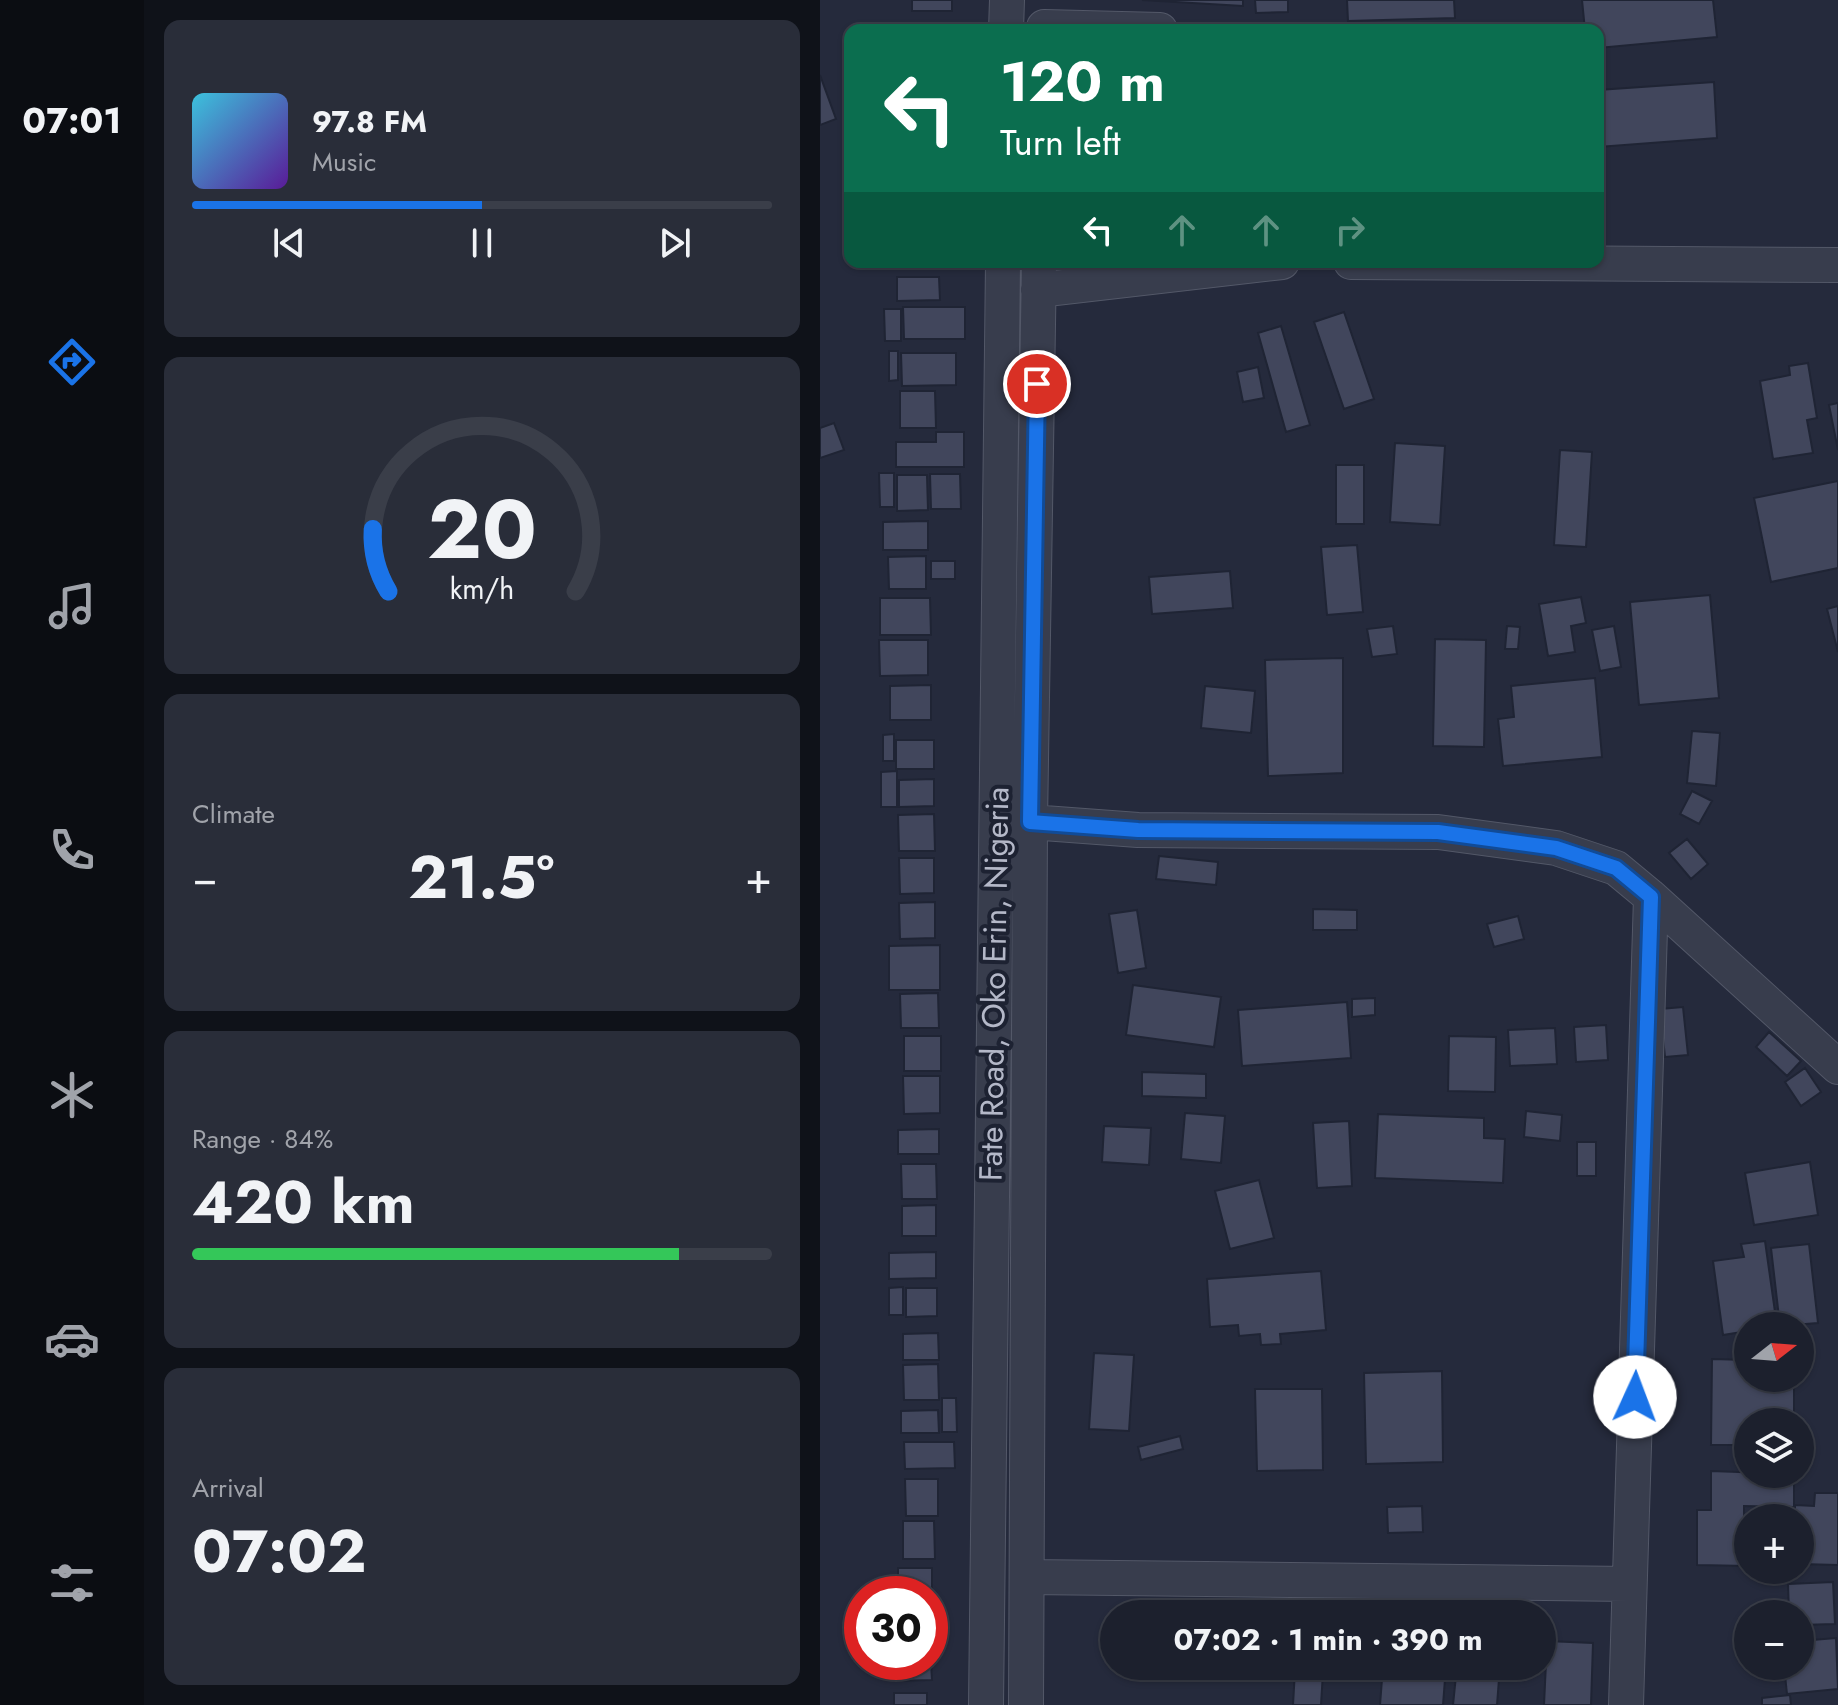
<!DOCTYPE html>
<html lang="en">
<head>
<meta charset="utf-8">
<style>
  body { margin:0; font-family:Jost,sans-serif; background:#292d39; color:#f1f3f6; height:100vh; display:flex; flex-direction:column; font-size:30px; white-space:nowrap }
  * { box-sizing:border-box; margin:0 }
  p { font-size:26px; color:#a0a3aa }
  .icon { flex:none; width:44px; height:44px; fill:none; stroke:currentColor; stroke-width:2; stroke-linecap:round; stroke-linejoin:round }
  .map { position:relative; flex:1; overflow:hidden }
  .drawer { display:flex; flex-direction:column; gap:20px; padding:20px; background:#0f1219; width:676px }
  .drawer>* { flex:none }
  .hud { position:absolute; left:24px; top:24px; width:760px; height:244px; border-radius:16px; box-shadow:0 2px 6px #0004,0 0 0 2px #3a3e49; background:#0b6e4f; color:#fff; overflow:hidden }
  .needle { width:52px; rotate:73deg }
  .controls { position:absolute; left:914px; top:1312px; display:grid; gap:16px }
  .controls a { display:grid; place-items:center; width:80px; height:80px; border-radius:50%; background:#1c202d; box-shadow:0 2px 6px #0004,0 0 0 2px #3a3e49; font-size:40px }
  .speed { position:absolute; left:24px; top:1576px; display:flex; gap:16px; font-size:40px; font-weight:700; text-align:center }
  .speed>* { display:grid; place-content:center; width:104px; height:104px; border-radius:50%; background:#1c202d; box-shadow:0 2px 6px #0004,0 0 0 2px #3a3e49; line-height:1 }
  .speed .limit { border:12px solid #d22; background:#fff; color:#111 }
  .pin { position:absolute; display:grid; place-items:center; width:68px; height:68px; color:#fff; margin:-34px; border:4px solid #fff; border-radius:50%; box-shadow:0 2px 8px #0007 }
  .me { position:absolute; width:88px; margin:-44px; rotate:2deg; stroke-linejoin:round; filter:drop-shadow(0 0 6px #0008) }
  .turn { display:flex; align-items:center; gap:28px; height:168px; padding:0 24px; font-size:36px }
  .turn .icon { width:104px; height:104px; stroke-width:2.5 }
  .turn b { display:block; font-size:56px; line-height:68px }
  .lanes { display:flex; align-items:center; height:76px; padding:0 24px; background:#0003; justify-content:center; gap:40px; direction:ltr }
  .lanes .off { opacity:.35 }
  .big { font-size:60px; font-weight:700; line-height:1.1 }
  .drawer .widget { flex:1; display:flex; flex-direction:column; justify-content:center; gap:12px; min-width:0; padding:0 28px; border-radius:16px; background:#292d39 }
  .drawer .dial { align-items:center; gap:0 }
  .dial svg { height:208px; overflow:visible; fill:none; stroke:#3a3e49; stroke-width:7; stroke-linecap:round; text-anchor:middle }
  .dial text { fill:#f1f3f6; stroke:none }
  .song { display:flex; align-items:center; gap:24px }
  .cover { width:96px; height:96px; border-radius:12px; background:linear-gradient(135deg,hsl(190 70% 55%),hsl(270 70% 35%)) }
  .played { height:8px; border-radius:4px; background:linear-gradient(90deg,#1a73e8 50%,#3a3e49 50%) }
  .keys { display:flex; justify-content:space-around; direction:ltr }
  .heat { display:flex; justify-content:space-between; align-items:center; font-size:44px; direction:ltr }
  .charge { height:12px; border-radius:6px; background:linear-gradient(90deg,#34c759 84%,#3a3e49 0) }
  .trip { position:absolute; left:280px; top:1600px; width:456px; height:80px; border-radius:40px; background:#1c202d; box-shadow:0 2px 6px #0004,0 0 0 2px #3a3e49; font-weight:700; line-height:80px; text-align:center }
  main { display:flex; flex:1; min-height:0 }
  .tab-bar { display:flex; flex-direction:column; width:144px; justify-content:space-around; align-items:center; background:#0b0d12; color:#a0a3aa }
  .tab-bar .icon { width:56px; height:56px }
  .tab-bar .current { color:#1a73e8 }
  .tab-bar b { font-size:36px; color:#f1f3f6 }
  .map>svg:first-child { display:block }
  .building { fill:#41465c; stroke:#1f2434; stroke-width:2 }
  .lines { fill:none; stroke-linecap:round; stroke-linejoin:round }
  .minor-casing { stroke:#535868; stroke-width:36 }
  .minor { stroke:#383d4d; stroke-width:34 }
  .route-casing { stroke:#114b97; stroke-width:20 }
  .route { stroke:#1a73e8; stroke-width:14 }
  .labels { text-anchor:middle; stroke-width:8; stroke-linejoin:round; paint-order:stroke }
  .street-label { font-size:32px; fill:#b4b8c8; stroke:#1d2232 }
</style>
</head>
<body>
<main>
<nav class="tab-bar">
<b>07:01</b>
<svg class="icon current" aria-label="directions" viewBox="0 0 24 24"><path d="M12 3l9 9-9 9-9-9zM9 14v-3h6M13 9l2 2-2 2"/></svg>
<svg class="icon" aria-label="music" viewBox="0 0 24 24"><path d="M9 18V5l10-2v13"/><circle cx="6" cy="18" r="3"/><circle cx="16" cy="16" r="3"/></svg>
<svg class="icon" aria-label="phone" viewBox="0 0 24 24"><path d="M5 4h4l2 5-3 2q2 4 5 5l2-3 5 2v4C11 20 4 13 5 4z"/></svg>
<svg class="icon" aria-label="climate" viewBox="0 0 24 24"><path d="M12 3v18M4 7l16 10M4 17L20 7"/></svg>
<svg class="icon" aria-label="car" viewBox="0 0 24 24"><path d="M5 17H2v-5l4-1 3-4h7l3 4 3 1v5h-3M9 17h6M6 11h13"/><circle cx="7" cy="17" r="2"/><circle cx="17" cy="17" r="2"/></svg>
<svg class="icon" aria-label="filters" viewBox="0 0 24 24"><path d="M4 7h16M4 17h16"/><circle cx="9" cy="7" r="2"/><circle cx="15" cy="17" r="2"/></svg>
</nav>
<section class="drawer">
<div class="widget">
<div class="song"><i class="cover"></i><div><b>97.8 FM</b><p>Music</p></div></div>
<div class="played"></div>
<div class="keys"><svg class="icon" aria-label="previous" viewBox="0 0 24 24"><path d="M18 5L8 12l10 7zM5 5v14"/></svg><svg class="icon" aria-label="pause" viewBox="0 0 24 24"><path d="M8 5v14M16 5v14"/></svg><svg class="icon" aria-label="next" viewBox="0 0 24 24"><path d="M6 5l10 7-10 7zM19 5v14"/></svg></div>
</div>
<div class="widget dial"><svg viewBox="0 0 100 80">
<path d="M14 69A42 42 0 1 1 86 69"/>
<path d="M14 69A42 42 0 0 1 8 45" stroke="#1a73e8"/>
<text x="50" y="56" font-size="32" font-weight="700">20</text>
<text x="50" y="72" font-size="11">km/h</text>
</svg></div>
<div class="widget"><p>Climate</p>
<div class="heat"><a>−</a><b class="big">21.5°</b><a>+</a></div>
</div>
<div class="widget"><p>Range · 84%</p><b class="big">420 km</b><div class="charge"></div></div>
<div class="widget"><p>Arrival</p><b class="big">07:02</b></div>
</section>
<div class="map">
<svg width="1018" height="1705" viewBox="0 0 1018 1705">
  <rect width="100%" height="100%" fill="#252a3c"/>
  <path class="building" d="M92 0H132V11H92Z
    M322 0H423V6Z
    M435 0H468V12L436 13Z
    M527 0H634L635 18 528 21Z
    M762 0H893L897 37 778 48V30H765Z
    M131 23V30H85V24Z
    M0 75 16 119 0 125Z
    M894 82 897 138 778 147V90Z
    M77 277H119L120 300 77 301Z
    M83 307H145V339H84Z
    M64 309H81V341H65Z
    M524 312 554 399 524 409 494 322Z
    M461 326 490 425 466 432 438 333Z
    M69 351H78V380L69 381Z
    M81 353H136V385L82 386Z
    M988 363 997 418 987 420 993 453 953 459 940 381 970 375 969 366Z
    M438 367 444 398 423 402 417 372Z
    M80 391H115L116 428H80Z
    M1018 403V450L1009 405Z
    M14 423 24 450 0 458V428Z
    M116 432H144V467H76V442H116Z
    M575 443 625 446 620 525 570 522Z
    M740 450 772 452 766 547 734 545Z
    M516 465H544V524H516Z
    M59 473H74V507H60Z
    M110 474H140L141 509H111Z
    M77 475H107L108 510 77 511Z
    M1018 481V568L951 582 934 498Z
    M108 521V550H63V522Z
    M537 545 543 612 507 615 501 547Z
    M106 556V589H69L68 557Z
    M111 561H135V579H111Z
    M410 571 413 608 332 614 329 577Z
    M890 595 899 698 819 705 810 602Z
    M761 597 766 623 751 626 755 652 728 656 719 604Z
    M60 598H110L111 635H60Z
    M1018 606V652L1007 609Z
    M573 626 577 654 552 657 547 629Z
    M687 626 700 627 698 649H685Z
    M794 626 801 667 780 671 772 630Z
    M615 639 666 640 664 747 613 746Z
    M59 640H108V675L60 676Z
    M523 658V773L448 776 445 660Z
    M775 678 782 757 683 766 678 719 694 717 691 686Z
    M111 685V720H70V686Z
    M385 686 435 691 431 733 381 728Z
    M872 731 900 733 896 786 867 783Z
    M74 734V761H63V735Z
    M76 740H114V769H76Z
    M77 771V807H61V772Z
    M114 779V806L79 807V780Z
    M872 791 892 801 879 824 860 814Z
    M114 814 115 851H79L78 815Z
    M867 839 888 864 871 879 849 853Z
    M339 856 398 862 396 885 336 879Z
    M79 858H114V893L80 894Z
    M115 902V938L80 939 79 903Z
    M493 909 537 910V930H493Z
    M317 910 326 968 298 973 289 914Z
    M698 916 704 939 674 947 667 924Z
    M120 945V990H69V946Z
    M313 985 401 997 394 1047 306 1035Z
    M118 993 119 1028H81L80 994Z
    M555 998V1015L532 1017V999Z
    M527 1002 531 1058 422 1066 418 1010Z
    M863 1007 868 1055 845 1057 840 1009Z
    M786 1025 788 1060 756 1062 754 1027Z
    M735 1028 737 1064 690 1066 688 1030Z
    M949 1032 981 1061 967 1076 936 1047Z
    M84 1036H121V1071H84Z
    M629 1036 676 1037 675 1092 628 1091Z
    M985 1068 1001 1092 981 1106 965 1082Z
    M322 1072 386 1074V1098L322 1096Z
    M83 1076H120V1113L84 1114Z
    M706 1111 742 1115 740 1141 704 1137Z
    M365 1113 405 1116 401 1163 361 1159Z
    M558 1114 664 1118V1138L685 1139 683 1183 555 1178Z
    M529 1121 532 1186 497 1188 493 1123Z
    M284 1126 331 1128 329 1165 282 1162Z
    M119 1129V1154H78V1130Z
    M757 1142H776V1176H757Z
    M990 1162 998 1215 934 1225 925 1173Z
    M81 1164H116L117 1199H82Z
    M439 1180 454 1238 410 1249 395 1191Z
    M116 1205V1236H82V1206Z
    M945 1241 957 1326H928V1331L903 1335 893 1261 924 1257 921 1244Z
    M989 1244 998 1323 960 1326 951 1248Z
    M116 1252V1278L69 1279V1253Z
    M501 1271 506 1330 460 1334 461 1344 441 1345 440 1334 419 1336 418 1325 390 1327 387 1279Z
    M83 1287V1315H69V1288Z
    M86 1288H117V1316L86 1317Z
    M118 1333 119 1360H83V1334Z
    M274 1353 314 1355 309 1431 269 1429Z
    M892 1359 928 1360V1378H974V1422H928V1445H891Z
    M118 1364 119 1400H84L83 1365Z
    M622 1371 623 1462 546 1464 544 1373Z
    M435 1389H502L503 1470 437 1471Z
    M122 1398H136L137 1432H122Z
    M118 1410 119 1433H81V1411Z
    M360 1436 363 1449 321 1460 318 1447Z
    M84 1442H134L135 1468 85 1469Z
    M891 1471 974 1474V1507L924 1506V1534H928V1566L877 1565V1510H891Z
    M85 1479H118V1516H86Z
    M995 1493H1018V1565L980 1564V1518H975V1505L994 1506Z
    M602 1506 603 1532 568 1533 567 1507Z
    M83 1521H114L115 1559H83Z
    M78 1568H112V1598L110 1594H78Z
    M1013 1582 1015 1624 980 1625V1614H969L968 1584Z
    M1016 1638 1018 1689 967 1694 964 1666H980V1641Z
    M727 1641 773 1643 771 1705H724Z
    M110 1646 112 1680 74 1681V1662H110Z
    M563 1666H626L623 1705H560Z
    M637 1666H680L677 1705H633Z
    M475 1670 503 1672 501 1705H473Z
    M74 1693H107V1705H74Z
    M970 1695 971 1705H942V1698Z"/>
  <g class="lines">
    <defs>
      <path id="minor" d="M224 27 340 30
        M186 30 187 0
        M531 262 1018 265
        M218 290 462 262
        M210 822 318 830 618 832 736 848 796 868 831 897 1018 1067
        M208 1577 808 1584
        M166 1705 183 262
        M206 1705 210 822 219 262
        M806 1705 831 897"/>
    </defs>
    <use href="#minor" class="minor-casing"/>
    <use href="#minor" class="minor"/>
  </g>
  <g class="lines">
    <defs>
      <path id="route" d="M217 384 210 822 318 830 618 832 736 848 796 868 831 897 815 1397"/>
    </defs>
    <use href="#route" class="route-casing"/>
    <use href="#route" class="route"/>
  </g>
  <g class="labels">
    <g class="street-label">
      <text transform="translate(174 984) rotate(-89)" y="11">Fate Road, Oko Erin, Nigeria</text>
    </g>
  </g>
</svg>
<div class="controls">
<a><svg class="needle" viewBox="-14 -14 28 28"><path d="M0-13l5 13h-10z" fill="#e53935"/><path d="M0 13l5-13h-10z" fill="#a0a3aa"/></svg></a>
<a><svg class="icon" aria-label="layers" viewBox="0 0 24 24"><path d="M12 4l9 5-9 5-9-5zM3 14l9 5 9-5"/></svg></a>
<a>+</a>
<a>−</a>
</div>
<div class="speed"><div class="limit">30</div></div>
<div class="pin" style="left:217px;top:384px;background:#d93025"><svg class="icon" aria-label="arrive" viewBox="0 0 24 24"><path d="M6 21V4h12l-3 4 3 4H6"/></svg></div>
<svg class="me" style="left:815px;top:1397px" viewBox="-20 -20 40 40"><circle r="19" fill="#fff"/><path d="M0-13L10 11 0 6-10 11z" fill="#1a73e8"/></svg>
<div class="trip">07:02 · 1 min · 390 m</div>
<div class="hud">
<div class="turn"><svg class="icon" aria-label="left" viewBox="0 0 24 24"><path d="M17 20v-9H6M10 6l-5 5 5 5"/></svg><div><b>120 m</b>Turn left</div></div>
<div class="lanes"><svg class="icon" aria-label="left" viewBox="0 0 24 24"><path d="M17 20v-9H6M10 6l-5 5 5 5"/></svg><svg class="icon off" aria-label="ahead" viewBox="0 0 24 24"><path d="M12 20V5M6 11l6-6 6 6"/></svg><svg class="icon off" aria-label="ahead" viewBox="0 0 24 24"><path d="M12 20V5M6 11l6-6 6 6"/></svg><svg class="icon off" aria-label="right" viewBox="0 0 24 24"><path d="M7 20v-9h11M14 6l5 5-5 5"/></svg></div>
</div>
</div>
</main>
</body>
</html>
